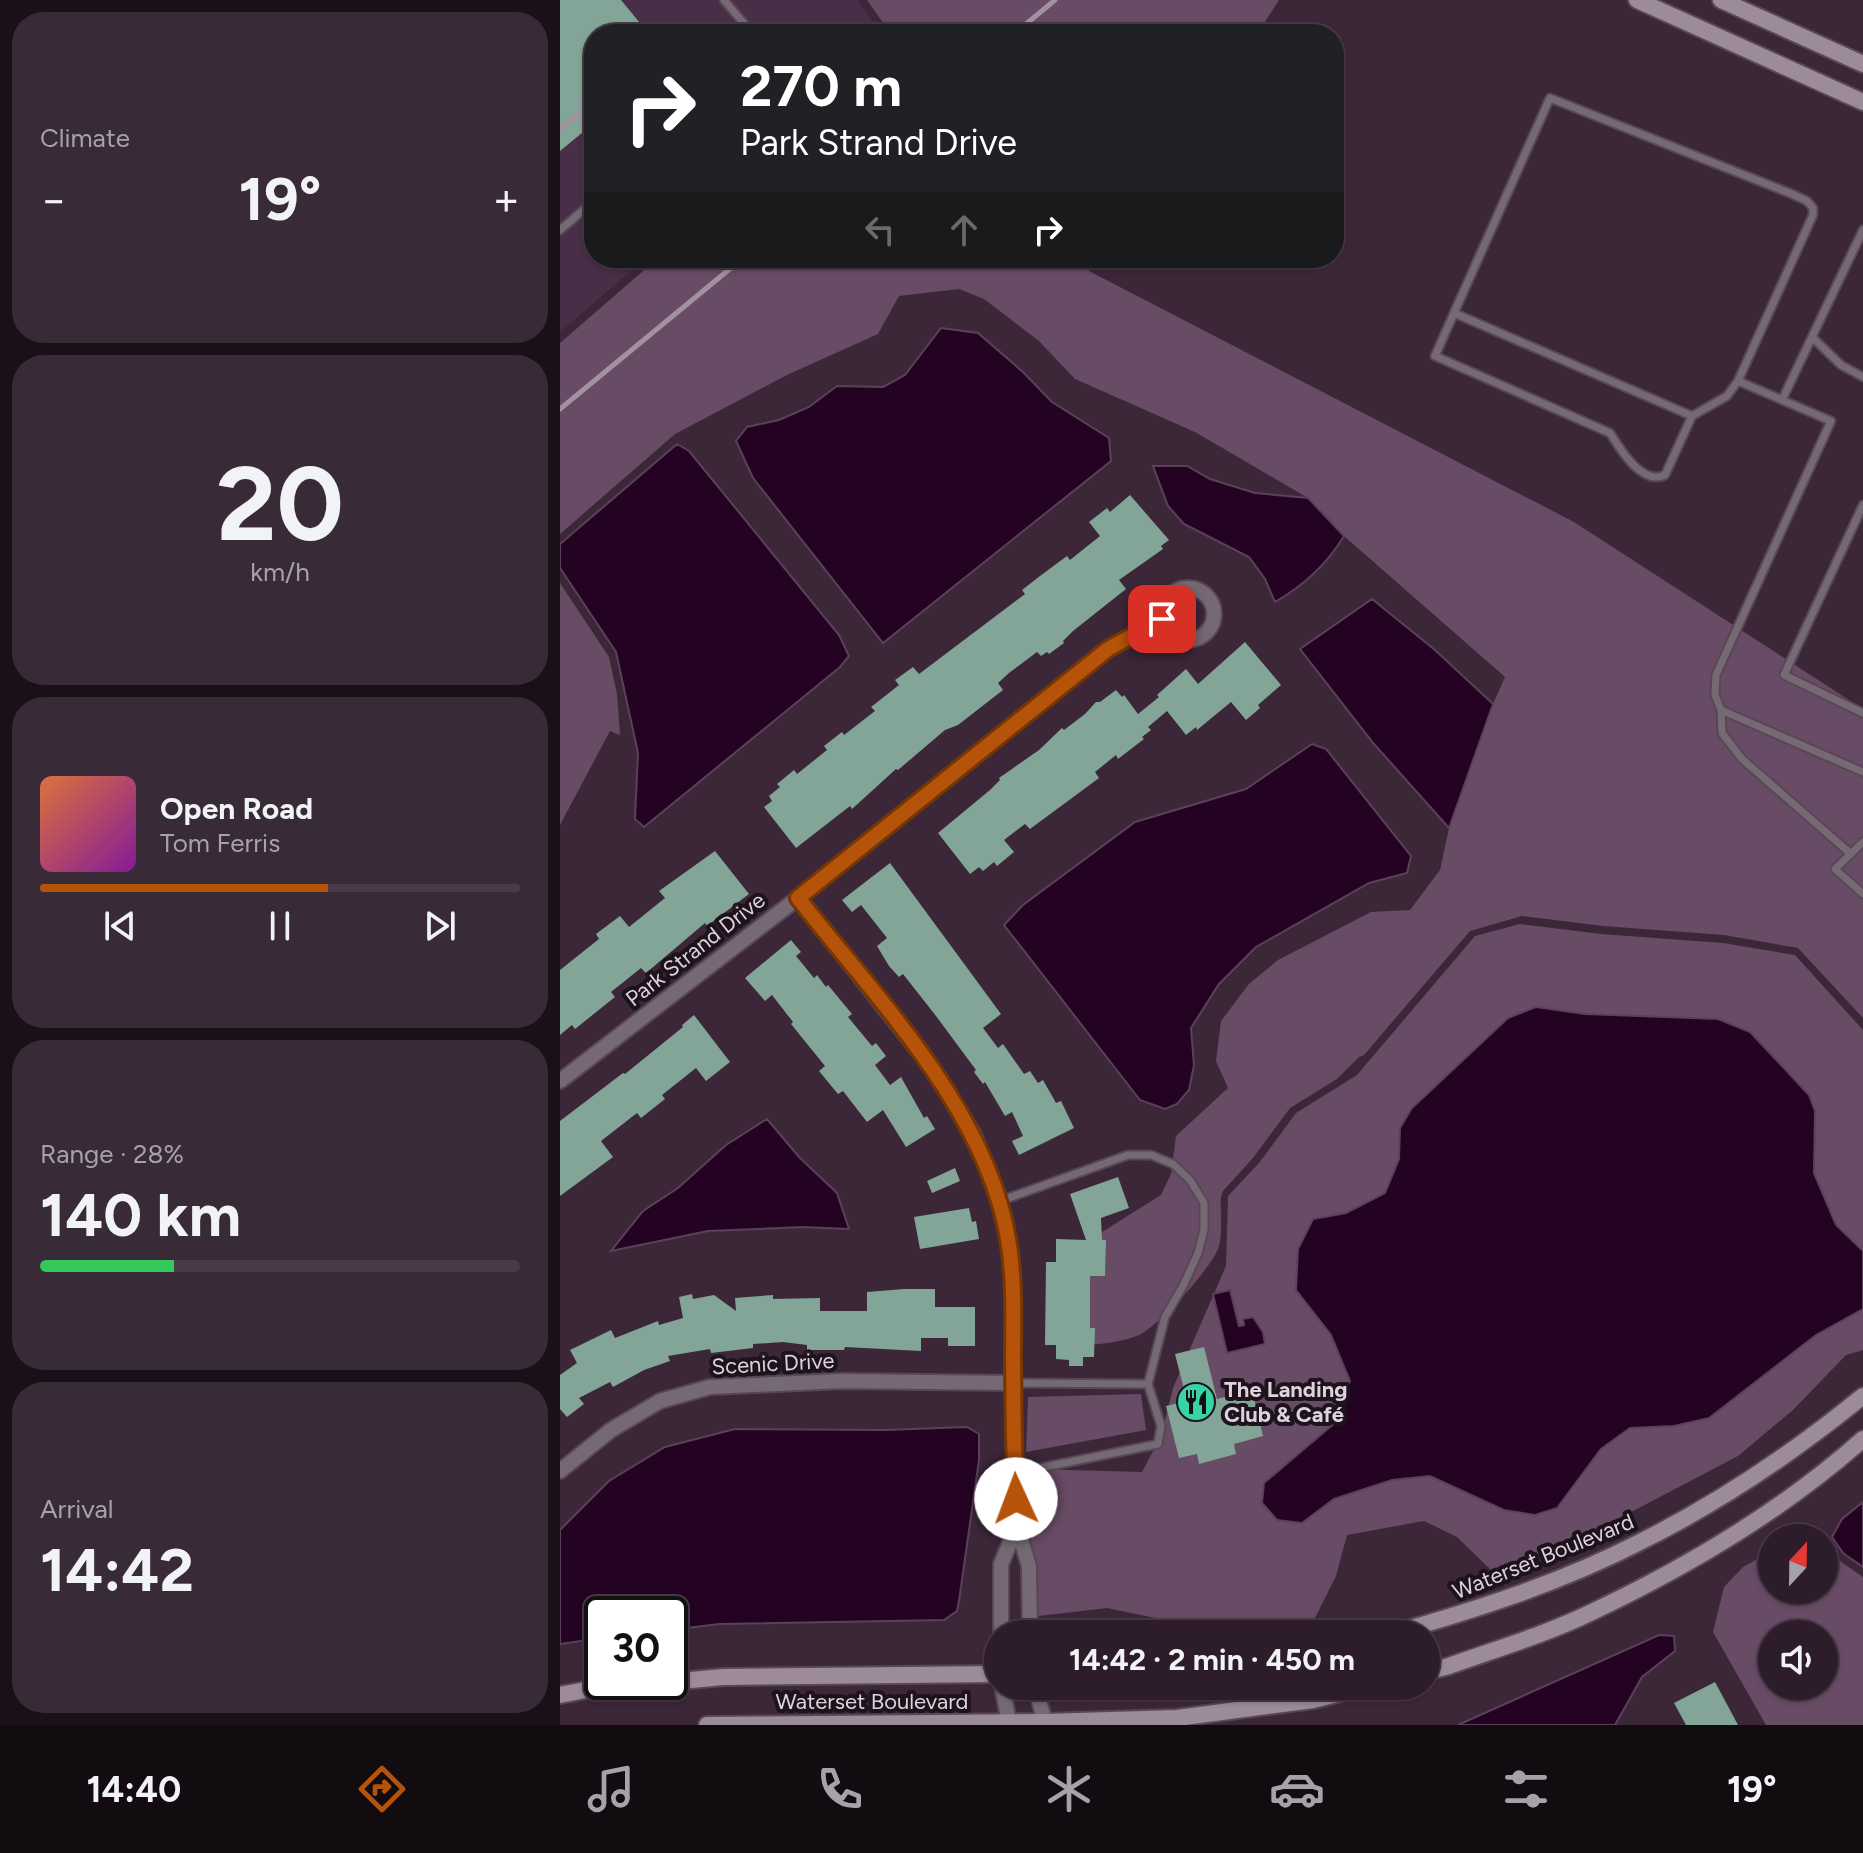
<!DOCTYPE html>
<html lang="en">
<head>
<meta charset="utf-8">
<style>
  body { margin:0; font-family:Figtree,sans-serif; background:#392a37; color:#f1f3f6; height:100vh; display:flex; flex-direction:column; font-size:30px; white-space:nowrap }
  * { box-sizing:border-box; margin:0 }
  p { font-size:26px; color:#a7a2a9 }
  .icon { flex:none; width:44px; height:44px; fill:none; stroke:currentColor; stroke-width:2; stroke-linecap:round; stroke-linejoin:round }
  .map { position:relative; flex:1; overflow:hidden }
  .sheet { display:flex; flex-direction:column; gap:12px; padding:12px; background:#191018; width:560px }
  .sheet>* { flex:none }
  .guide { position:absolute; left:24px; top:24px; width:760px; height:244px; border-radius:32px; box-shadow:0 2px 6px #0004,0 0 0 2px #483b47; background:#202124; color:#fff; overflow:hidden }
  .needle { width:52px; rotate:22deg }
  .fabs { position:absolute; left:1198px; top:1524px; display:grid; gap:16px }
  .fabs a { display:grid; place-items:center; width:80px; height:80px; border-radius:50%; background:#2d1d2b; box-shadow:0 2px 6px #0004,0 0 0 2px #483b47; font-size:40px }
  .speed { position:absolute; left:24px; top:1596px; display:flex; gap:16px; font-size:40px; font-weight:700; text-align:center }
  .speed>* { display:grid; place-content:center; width:104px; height:104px; border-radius:50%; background:#2d1d2b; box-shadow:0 2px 6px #0004,0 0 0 2px #483b47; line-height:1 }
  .speed .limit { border:4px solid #111; border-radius:12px; background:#fff; color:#111 }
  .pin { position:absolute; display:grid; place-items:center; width:68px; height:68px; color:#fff; margin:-34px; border-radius:16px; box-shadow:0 4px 12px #0006 }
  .me { position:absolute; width:88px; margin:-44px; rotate:358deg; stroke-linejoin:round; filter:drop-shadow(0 0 6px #0008) }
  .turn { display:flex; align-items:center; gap:28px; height:168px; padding:0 24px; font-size:36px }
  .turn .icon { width:104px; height:104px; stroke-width:2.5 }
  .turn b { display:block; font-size:56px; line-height:68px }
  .lanes { display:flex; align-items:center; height:76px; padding:0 24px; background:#0003; justify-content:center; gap:40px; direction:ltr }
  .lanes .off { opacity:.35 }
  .big { font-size:60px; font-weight:700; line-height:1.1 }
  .sheet .tile { flex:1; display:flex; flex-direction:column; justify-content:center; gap:12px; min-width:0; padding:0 28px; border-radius:32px; background:#392a37 }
  .sheet .dial { align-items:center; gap:0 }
  .dial b { font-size:104px; line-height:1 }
  .song { display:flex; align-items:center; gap:24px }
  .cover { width:96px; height:96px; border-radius:12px; background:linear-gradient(135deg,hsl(20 70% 55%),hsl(290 70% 35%)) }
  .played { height:8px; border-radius:4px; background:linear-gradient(90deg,#b45309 60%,#483b47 60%) }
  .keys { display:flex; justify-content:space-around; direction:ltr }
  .heat { display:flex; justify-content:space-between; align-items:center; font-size:44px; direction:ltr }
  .charge { height:12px; border-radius:6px; background:linear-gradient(90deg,#34c759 28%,#483b47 0) }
  .trip { position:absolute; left:424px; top:1620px; width:456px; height:80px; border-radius:40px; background:#2d1d2b; box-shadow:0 2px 6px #0004,0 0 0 2px #483b47; font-weight:700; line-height:80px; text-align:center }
  .dock { display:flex; height:128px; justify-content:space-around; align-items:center; background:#120c11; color:#a7a2a9 }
  .dock .icon { width:56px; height:56px }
  .dock .selected { color:#b45309 }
  .dock b { font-size:36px; color:#f1f3f6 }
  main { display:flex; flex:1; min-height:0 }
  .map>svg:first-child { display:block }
  .built { fill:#482e46 }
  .green { fill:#684b65; fill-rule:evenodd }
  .water { fill:#240222; stroke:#5c405a; stroke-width:2 }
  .building { fill:#82a597 }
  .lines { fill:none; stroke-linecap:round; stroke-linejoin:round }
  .lane-casing { stroke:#594657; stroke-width:11 }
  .street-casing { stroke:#594657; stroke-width:18 }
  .secondary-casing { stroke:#594657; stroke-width:20 }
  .lane { stroke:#756a73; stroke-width:7 }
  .street { stroke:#756a73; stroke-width:14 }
  .secondary { stroke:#9c8b9a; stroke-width:16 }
  .rail { stroke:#a2919f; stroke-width:5 }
  .route-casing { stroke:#753606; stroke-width:20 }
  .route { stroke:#b45309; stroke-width:14 }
  .labels { text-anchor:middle; stroke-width:8; stroke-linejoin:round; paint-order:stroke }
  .street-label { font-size:22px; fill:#dfd1dd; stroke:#1d131c }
  .poi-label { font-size:22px; font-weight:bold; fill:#dfd1dd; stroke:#1d131c; text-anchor:start }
</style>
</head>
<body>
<main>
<section class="sheet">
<div class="tile"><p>Climate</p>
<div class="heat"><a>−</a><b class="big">19°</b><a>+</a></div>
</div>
<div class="tile dial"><b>20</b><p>km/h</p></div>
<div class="tile">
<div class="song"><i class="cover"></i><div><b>Open Road</b><p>Tom Ferris</p></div></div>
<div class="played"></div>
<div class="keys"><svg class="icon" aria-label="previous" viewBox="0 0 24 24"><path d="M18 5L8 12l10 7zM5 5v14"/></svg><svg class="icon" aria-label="pause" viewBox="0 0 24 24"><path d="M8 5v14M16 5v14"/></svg><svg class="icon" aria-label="next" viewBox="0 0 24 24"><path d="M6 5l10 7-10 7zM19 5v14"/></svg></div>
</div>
<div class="tile"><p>Range · 28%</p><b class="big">140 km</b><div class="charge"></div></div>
<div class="tile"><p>Arrival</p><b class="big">14:42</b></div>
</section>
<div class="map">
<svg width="1303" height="1725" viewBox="0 0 1303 1725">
  <rect width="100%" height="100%" fill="#3c2739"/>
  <path class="built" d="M0 0H297L322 34H34V258H86L0 332Z"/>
  <path class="green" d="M307 0H719L697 34H331Z
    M98 258H538L529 271 1014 522 1303 709V1018L1238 948 1164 935 1043 926 962 916 910 931 804 1055 799 1057 777 1079 730 1108 693 1158 663 1191 661 1197C660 1212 663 1232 659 1246 654 1266 596 1329 577 1336 552 1345 523 1345 498 1347L531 1239 601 1195 611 1174 616 1136 668 1088 656 1061 661 1021 689 984 718 960 811 912 850 910 880 870 889 828 933 704 945 677 784 536 748 498 635 432 515 379 479 341 424 299 399 289 339 296 318 334 227 375 115 434 0 534V343Z
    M0 583 49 657 57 694 60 735 50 731 0 825Z
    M960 924 1041 934 1163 943 1235 955 1303 1030V1350L1286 1355 1233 1410 1178 1456 1014 1542 932 1571 897 1537 864 1521 787 1535 776 1576 750 1628 694 1631 634 1626 547 1608 470 1617 472 1469 582 1472 601 1436 613 1388 666 1266 668 1196 699 1163 736 1113 797 1075 915 936Z
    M581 1394 586 1430 466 1452 468 1397Z
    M1212 1551V1590H1264V1558L1280 1561 1303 1577V1725H1206L1153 1632 1164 1587 1183 1567ZM1212 1634H1264V1686H1212Z"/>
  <path class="water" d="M381 328 418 333 463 372 492 402 549 438 551 461 323 643 193 478 176 441 187 427 219 420 249 407 277 386 323 387 345 375Z
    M117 444 129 451 279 635 289 656 280 667 84 827 75 819 78 753 56 652 0 568V544Z
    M593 466H627L650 479 695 493 748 498 784 536C767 564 743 586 715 602L705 579 689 557 624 524 608 506Z
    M812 599 875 650 933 704 889 828 814 744 740 649Z
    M752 744 766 749 851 856 847 873 809 883 696 947 659 984 631 1028 634 1065 629 1090 617 1104 605 1109 580 1100 444 925 463 905 575 822 686 789Z
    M976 1007 1025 1014 1158 1019 1190 1032 1249 1095 1255 1111 1254 1173 1276 1225 1303 1251V1309L1256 1335 1149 1418 1114 1426 1070 1428 1041 1449 997 1508 975 1515 944 1510 870 1476 832 1480 774 1499 742 1523 717 1520 702 1503 704 1483 776 1422 790 1381 771 1335 736 1290 738 1249 753 1219 786 1213 825 1193 839 1159 840 1128 852 1108 948 1018Z
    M207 1119 239 1157 277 1193 289 1229 243 1227 148 1231 51 1251 83 1211 118 1188 166 1145Z
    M670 1290 679 1326 684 1325 683 1319 693 1317 703 1332 705 1344 667 1353 653 1294Z
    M407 1427 419 1434V1460L399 1601 397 1611 384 1620 159 1624 110 1630V1614H42V1638L0 1644V1530L49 1481 105 1447 175 1429 326 1430Z
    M1303 1502V1567L1283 1553 1272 1537 1282 1519Z
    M1099 1635 1114 1636 1115 1651 1082 1677 1055 1725H898Z"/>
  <path class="building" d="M0 0H61L89 34H34V123L0 151Z
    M570 495 609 540 601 546 603 549 559 580 566 589 513 631 503 641 504 643 489 654 487 652 481 656 477 652 449 673 438 683 443 690 398 725 385 730 338 770 336 769 292 809 290 806 236 848 204 807 212 801 209 796 220 787 217 784 234 770 237 774 267 750 264 746 282 732 284 735 315 711 311 707 339 685 335 680 353 667 359 674 465 594 462 590 480 576 507 556 510 560 540 536 529 522 547 508 550 512Z
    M685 642 721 685 698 705 700 708 686 720 671 702 637 730 636 727 626 735 607 711 588 727 591 730 582 737 584 739 558 759 556 755 535 772 539 778 470 829 465 824 444 840 454 852 437 866 434 862 423 871 419 867 410 874 378 833 430 790 440 780 439 778 479 750 502 728 504 730 525 714 536 702H540L556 690 562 697 564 695 578 714 599 697 597 695 626 669 638 684Z
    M155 851 189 894 147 926 145 923 86 973 81 968 51 992 55 997 15 1029 12 1025 0 1035V970L39 939 36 934 60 916 69 927 105 898 99 891Z
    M330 863 441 1014 423 1028 438 1048 443 1044 464 1074 470 1071 478 1083 483 1080 496 1103 501 1101 514 1128 459 1155 452 1141 463 1136 452 1112 445 1116 425 1082 423 1084 414 1072 416 1070 376 1016 343 974 339 977 329 966 317 946 327 938 301 905 292 912 282 900Z
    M231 940 241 952 236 956 254 978 257 975 266 987 268 985 292 1014 288 1017 312 1046 316 1043 326 1056 315 1065 330 1085 341 1077 364 1118 367 1116 375 1129 346 1147 323 1110 307 1122 283 1091 278 1094 259 1071 265 1066 231 1024 233 1022 212 995 205 1001 185 978Z
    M134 1015 170 1062 146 1081 136 1068 102 1095 105 1099 81 1118 77 1113 41 1141 53 1157 0 1196V1121L63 1073 65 1074 123 1027 122 1025Z
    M395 1168 400 1181 372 1193 367 1181Z
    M558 1177 569 1208 541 1218 542 1240H546L545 1276H530V1328H535L534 1357H523V1366H509V1360L496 1359V1345H485L486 1262H496V1239L526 1240 510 1194Z
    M409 1208 412 1222 416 1221 419 1239 360 1249 354 1217Z
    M344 1289H375V1307H415V1346H388V1338H361V1351L285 1347 284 1350H247V1345L223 1342 193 1344V1348L151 1353 150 1349 108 1356 110 1361 84 1370 53 1387 50 1382 19 1398 24 1404 7 1417 0 1409V1375L17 1363 10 1350 51 1330 55 1338 98 1321 99 1325 123 1318 119 1297 132 1294 133 1299 154 1295 176 1311 175 1298 213 1295V1299L260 1298V1311H307V1292Z
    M644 1347 657 1399 692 1390 703 1436 674 1444 676 1454 639 1464 637 1454 619 1458 606 1406 627 1401 615 1354Z
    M1155 1682 1178 1725H1126L1114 1703Z"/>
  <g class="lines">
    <defs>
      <path id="lane" d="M164 0 193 34
        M0 230 34 201
        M894 313 875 356 1050 433C1060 449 1082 486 1105 475L1132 416 1167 396 1178 381 1271 421 1156 675 1155 695 1161 710 1303 772
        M1252 337 1281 365 1303 377
        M1222 400 1303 230
        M1132 416 894 313 990 98 1232 194 1247 201 1253 208V215L1178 381
        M1303 505 1224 675 1303 713
        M1161 710 1162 733 1182 759 1291 854
        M1303 842 1275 869 1303 894
        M440 1201 568 1155H591L613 1164 630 1180 644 1203V1230L638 1253 624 1284 605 1317 588 1384 453 1383
        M455 1473 598 1444 601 1426 588 1384"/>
      <path id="street" d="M602 614a26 26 0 1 1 52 0a26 26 0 1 1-52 0Z
        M238 898 371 1067 413 1133 440 1201 448 1239 453 1278V1383L457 1526 469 1566 470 1634
        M0 1081 238 898 548 649 602 619
        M0 1471 51 1430 100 1401 150 1387 281 1381 453 1383
        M441 1634V1564L457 1526
        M442 1686 449 1722
        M475 1686 485 1722"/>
      <path id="secondary" d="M1077 0 1303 102
        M1161 0 1303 64
        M831 1634C915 1610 1000 1583 1078 1543 1159 1503 1233 1453 1303 1396
        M866 1672 889 1666C936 1649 987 1634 1032 1612 1129 1566 1222 1511 1303 1439
        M110 1682 163 1677 438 1674
        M0 1695 36 1688 108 1682
        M147 1725 485 1722 617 1718 753 1700 809 1686"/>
    </defs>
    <use href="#lane" class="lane-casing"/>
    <use href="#street" class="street-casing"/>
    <use href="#secondary" class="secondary-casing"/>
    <use href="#lane" class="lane"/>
    <use href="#street" class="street"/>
    <use href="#secondary" class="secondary"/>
    <path class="rail" d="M454 34 495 0
      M0 129 34 101
      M0 409 183 258"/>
  </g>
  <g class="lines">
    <defs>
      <path id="route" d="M456 1499C454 1453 453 1407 453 1360 453 1320 455 1279 448 1239 426 1109 317 999 238 898L548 649 602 619"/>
    </defs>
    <use href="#route" class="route-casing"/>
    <use href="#route" class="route"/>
  </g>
  <defs>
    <symbol id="restaurant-disc" viewBox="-11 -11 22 22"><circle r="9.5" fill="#36d4a7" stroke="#1d131c"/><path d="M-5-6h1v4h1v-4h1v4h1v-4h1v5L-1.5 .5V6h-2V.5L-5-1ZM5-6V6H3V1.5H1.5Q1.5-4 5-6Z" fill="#111"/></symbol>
  </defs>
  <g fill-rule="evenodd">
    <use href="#restaurant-disc" x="614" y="1380" width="44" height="44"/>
  </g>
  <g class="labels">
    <g class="street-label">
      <text transform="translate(135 949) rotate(-38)" y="8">Park Strand Drive</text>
      <text transform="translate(213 1363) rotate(-3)" y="8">Scenic Drive</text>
      <text transform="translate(983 1556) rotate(-22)" y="8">Waterset Boulevard</text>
      <text x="312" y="1709">Waterset Boulevard</text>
    </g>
    <g class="poi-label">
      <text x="664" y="1397">The Landing<tspan x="664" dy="25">Club &amp; Café</tspan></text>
    </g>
  </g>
</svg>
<div class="fabs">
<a><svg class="needle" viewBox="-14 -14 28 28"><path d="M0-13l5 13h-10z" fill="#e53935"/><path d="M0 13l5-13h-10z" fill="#a7a2a9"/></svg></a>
<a><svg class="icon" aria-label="sound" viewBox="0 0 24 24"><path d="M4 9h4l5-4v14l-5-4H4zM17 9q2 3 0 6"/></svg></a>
</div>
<div class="speed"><div class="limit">30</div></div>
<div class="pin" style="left:602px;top:619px;background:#d93025"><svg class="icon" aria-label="arrive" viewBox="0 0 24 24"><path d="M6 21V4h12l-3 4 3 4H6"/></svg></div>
<svg class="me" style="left:456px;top:1499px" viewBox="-20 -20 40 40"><circle r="19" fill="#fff"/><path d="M0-13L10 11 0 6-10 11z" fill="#b45309"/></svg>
<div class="trip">14:42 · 2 min · 450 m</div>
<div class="guide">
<div class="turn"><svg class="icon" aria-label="right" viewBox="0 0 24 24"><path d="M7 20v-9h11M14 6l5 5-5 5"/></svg><div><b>270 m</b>Park Strand Drive</div></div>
<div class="lanes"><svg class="icon off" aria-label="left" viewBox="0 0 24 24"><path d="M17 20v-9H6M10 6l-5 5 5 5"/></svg><svg class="icon off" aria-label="ahead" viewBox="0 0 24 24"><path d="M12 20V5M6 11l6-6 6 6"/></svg><svg class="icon" aria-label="right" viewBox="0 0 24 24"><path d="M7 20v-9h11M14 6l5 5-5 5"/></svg></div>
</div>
</div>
</main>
<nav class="dock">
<b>14:40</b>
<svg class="icon selected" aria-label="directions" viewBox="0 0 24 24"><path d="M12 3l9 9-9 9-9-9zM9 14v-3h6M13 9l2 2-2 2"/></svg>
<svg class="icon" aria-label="music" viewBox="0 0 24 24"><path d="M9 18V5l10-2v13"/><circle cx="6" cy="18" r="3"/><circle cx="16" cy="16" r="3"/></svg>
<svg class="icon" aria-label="phone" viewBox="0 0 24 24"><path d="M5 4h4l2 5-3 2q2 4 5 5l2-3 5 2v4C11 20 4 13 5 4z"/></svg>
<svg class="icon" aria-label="climate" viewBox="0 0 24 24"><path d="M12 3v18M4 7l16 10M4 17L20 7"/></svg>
<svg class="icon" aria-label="car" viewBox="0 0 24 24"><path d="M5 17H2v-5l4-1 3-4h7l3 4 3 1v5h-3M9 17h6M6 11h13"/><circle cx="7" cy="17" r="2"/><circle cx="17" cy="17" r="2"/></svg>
<svg class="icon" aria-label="filters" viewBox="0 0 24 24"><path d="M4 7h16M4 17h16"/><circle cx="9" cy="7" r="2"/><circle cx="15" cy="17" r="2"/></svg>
<b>19°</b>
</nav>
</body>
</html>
